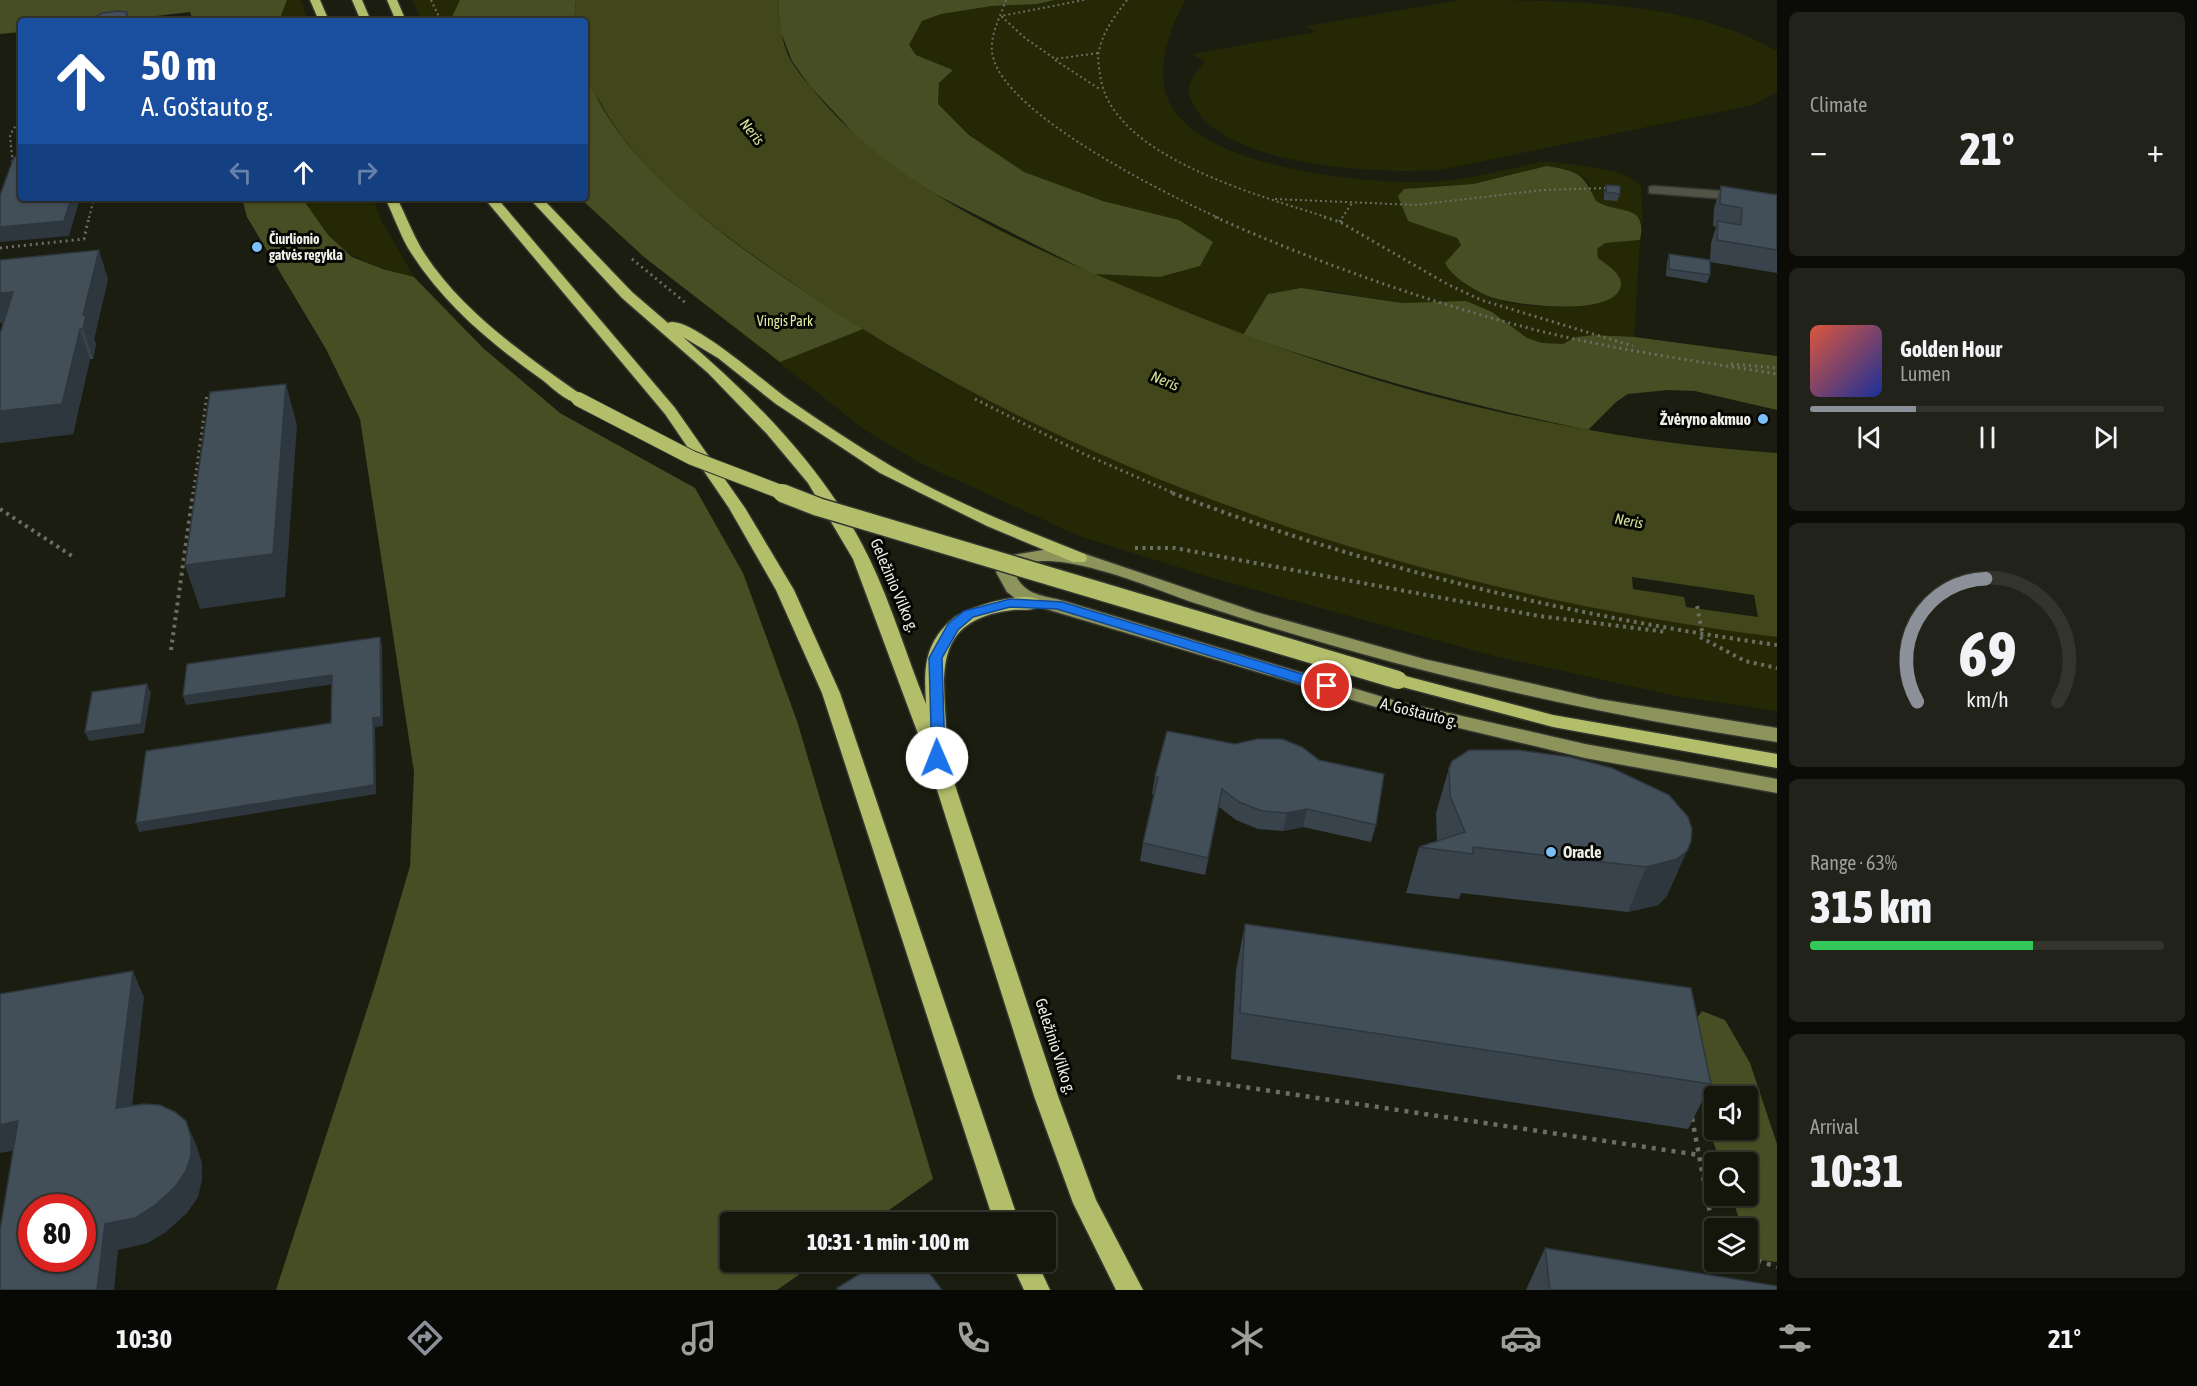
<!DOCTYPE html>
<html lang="en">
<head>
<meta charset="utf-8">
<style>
  body { margin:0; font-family:"Asap Condensed",sans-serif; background:#21231a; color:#f1f3f6; height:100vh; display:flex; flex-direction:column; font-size:22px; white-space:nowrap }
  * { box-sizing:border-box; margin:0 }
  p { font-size:20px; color:#9d9f9d }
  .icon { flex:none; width:33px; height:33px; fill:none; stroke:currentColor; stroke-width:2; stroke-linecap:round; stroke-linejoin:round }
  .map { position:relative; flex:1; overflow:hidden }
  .drawer { display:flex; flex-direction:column; gap:12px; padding:12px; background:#0b0c07; width:420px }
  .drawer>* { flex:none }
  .banner { position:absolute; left:18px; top:18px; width:570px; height:183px; border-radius:6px; box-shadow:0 2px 4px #0004,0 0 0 2px #33352d; background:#1a4fa0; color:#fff; overflow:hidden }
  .controls { position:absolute; left:1704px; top:1086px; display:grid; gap:12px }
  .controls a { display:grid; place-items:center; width:54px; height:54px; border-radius:6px; background:#14160c; box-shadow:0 2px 4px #0004,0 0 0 2px #33352d; font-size:30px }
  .speed { position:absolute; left:18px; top:1194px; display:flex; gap:12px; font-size:30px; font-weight:700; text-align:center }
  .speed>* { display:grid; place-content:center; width:78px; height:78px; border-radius:50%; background:#14160c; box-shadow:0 2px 4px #0004,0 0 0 2px #33352d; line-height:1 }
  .speed .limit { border:9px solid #d22; background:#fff; color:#111 }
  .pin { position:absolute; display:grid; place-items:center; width:51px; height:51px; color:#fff; margin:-26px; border:3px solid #fff; border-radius:50%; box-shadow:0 2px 6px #0007 }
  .me { position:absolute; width:66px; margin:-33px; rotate:359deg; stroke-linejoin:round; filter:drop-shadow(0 0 4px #0008) }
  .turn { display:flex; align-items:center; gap:21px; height:126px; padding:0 24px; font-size:27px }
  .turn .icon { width:78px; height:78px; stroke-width:2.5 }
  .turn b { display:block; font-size:42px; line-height:51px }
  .lanes { display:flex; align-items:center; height:57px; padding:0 24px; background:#0003; justify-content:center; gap:30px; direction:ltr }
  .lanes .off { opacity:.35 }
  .big { font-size:45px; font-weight:800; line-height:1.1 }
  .drawer .tile { flex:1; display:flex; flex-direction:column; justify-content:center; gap:9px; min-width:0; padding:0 21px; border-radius:9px; background:#21231a }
  .drawer .dial { align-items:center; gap:0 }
  .dial svg { height:156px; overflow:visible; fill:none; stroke:#33352d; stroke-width:7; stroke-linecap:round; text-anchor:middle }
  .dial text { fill:#f1f3f6; stroke:none }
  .song { display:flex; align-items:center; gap:18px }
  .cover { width:72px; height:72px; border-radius:9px; background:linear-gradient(135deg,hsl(10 70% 55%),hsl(230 70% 35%)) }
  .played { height:6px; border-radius:3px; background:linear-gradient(90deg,#8c9099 30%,#33352d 30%) }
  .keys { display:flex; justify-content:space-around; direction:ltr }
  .heat { display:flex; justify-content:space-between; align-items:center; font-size:33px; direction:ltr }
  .charge { height:9px; border-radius:4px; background:linear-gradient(90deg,#34c759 63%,#33352d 0) }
  .trip { position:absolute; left:720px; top:1212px; width:336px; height:60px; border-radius:6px; background:#14160c; box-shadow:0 2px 4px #0004,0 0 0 2px #33352d; font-weight:800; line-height:60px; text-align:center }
  .tabs { display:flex; height:96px; justify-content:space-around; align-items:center; background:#080905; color:#9d9f9d }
  .tabs .icon { width:42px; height:42px }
  .tabs .current { color:#8c9099 }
  .tabs b { font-size:27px; color:#f1f3f6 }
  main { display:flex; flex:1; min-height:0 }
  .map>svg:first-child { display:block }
  .green { fill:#252805 }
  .forest { fill:#484e23; fill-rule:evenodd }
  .water { fill:#41461b }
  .pier { fill:#1b1d10 }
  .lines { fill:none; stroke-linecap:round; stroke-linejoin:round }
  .street-casing { stroke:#34352f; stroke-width:3 }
  .primary-casing { stroke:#34352f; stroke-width:3 }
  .highway-casing { stroke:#34352f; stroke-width:3 }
  .path-far3 { stroke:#6d6e63; stroke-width:2; stroke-dasharray:2 3; stroke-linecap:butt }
  .path-far2 { stroke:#6d6e63; stroke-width:3; stroke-dasharray:2 4; stroke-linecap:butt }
  .path-far1 { stroke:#6d6e63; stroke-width:4; stroke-dasharray:3 4.5; stroke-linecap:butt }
  .path { stroke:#6d6e63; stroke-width:4.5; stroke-dasharray:4 6; stroke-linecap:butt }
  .street { fill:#515345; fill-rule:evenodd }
  .primary { fill:#8c935b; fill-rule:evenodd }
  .highway { fill:#b3be6a; fill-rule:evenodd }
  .highway-bridge-far1-casing { stroke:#34352f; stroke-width:16; stroke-linecap:butt }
  .highway-bridge-casing { stroke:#34352f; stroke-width:21; stroke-linecap:butt }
  .highway-bridge-far1 { stroke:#b3be6a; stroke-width:14 }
  .highway-bridge { stroke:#b3be6a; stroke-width:18 }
  .wall { fill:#39434c }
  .shaded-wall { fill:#2e373e }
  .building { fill:#424e58; stroke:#2e373e; stroke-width:1.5; fill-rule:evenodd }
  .route { fill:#1a73e8; stroke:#114b97; stroke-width:1.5 }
  .poi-dot { fill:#7abff8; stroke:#060703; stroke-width:2 }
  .labels { text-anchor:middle; stroke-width:6; stroke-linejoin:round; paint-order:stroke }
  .far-poi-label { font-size:14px; font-weight:bold; fill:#edeee6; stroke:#060703; text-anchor:start }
  .far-park-label { font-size:14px; fill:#e1eca3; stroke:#060703 }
  .far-water-label { font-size:15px; font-style:italic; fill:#d6e198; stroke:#060703 }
  .poi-label { font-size:16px; font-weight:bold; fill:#edeee6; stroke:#060703; text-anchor:end }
  .street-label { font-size:16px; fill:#edeee6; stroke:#060703 }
</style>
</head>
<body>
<main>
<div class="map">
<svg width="1777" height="1290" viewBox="0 0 1777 1290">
  <rect width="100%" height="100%" fill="#1b1d10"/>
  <path class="green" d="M287 0H301L308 21H279Z
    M412 0H576L574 21H422Z
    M1055 0H1186C1169 29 1152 75 1172 107 1209 168 1361 184 1425 182 1454 182 1482 175 1510 169 1522 167 1535 162 1546 162 1561 162 1608 169 1622 174 1629 176 1636 182 1641 186L1643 225 1640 218 1595 201 1587 179 1567 169 1547 166 1473 184 1412 188 1420 226C1435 229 1453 231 1461 245L1445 263C1453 270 1460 279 1469 285 1500 309 1544 307 1581 306L1607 265 1598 258 1597 249 1605 243 1640 240 1634 337 1595 335 1576 337 1563 344 1542 343 1527 338 1492 312 1402 303 1324 290 1268 294 1243 335 1093 274 1160 277 1200 266 1179 220C1127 207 1073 195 1025 172 992 156 963 129 938 104L939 83 953 70 916 55 908 45 922 21 941 14 992 6 1037 4Z
    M1461 0C1565 0 1689 0 1777 51V92L1753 105 1440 170C1378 174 1228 167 1194 106 1183 88 1191 76 1205 62L1192 54 1316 32 1307 26Z
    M585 71 590 85 625 143 695 211 734 242 792 283 938 375 1122 464 1234 509 1455 575 1629 614 1777 637V711L1676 696 1494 656 1209 577 1079 536 920 463 865 430 644 257 580 198H585Z
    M302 198H373L381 220 414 277C364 264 325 250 302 198Z"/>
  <path class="forest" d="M0 0H287L279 21H193L190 12 114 21H21V32L0 34Z
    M460 0H576L574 21H450Z
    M778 0H1055L1037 4 992 6 941 14 922 21 909 45 916 55 953 70 939 83 938 104 969 135 1024 172 1103 201 1179 220 1213 242 1200 266 1160 277 1093 274 933 193 893 167 859 139 809 85 792 61 780 30Z
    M585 71C622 178 771 270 863 329L780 362 644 257 580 198H585Z
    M1547 166C1578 171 1583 173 1596 201 1620 215 1648 203 1640 240L1605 243 1597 249 1598 258C1606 264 1622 274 1621 284 1619 319 1509 305 1488 296 1473 289 1453 278 1445 263L1461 245 1457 238 1408 221 1398 196 1404 189 1473 184Z
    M242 198H302L328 235 352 257 383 269 414 277 483 348 560 413 695 488 743 573 797 721 933 1179 872 1222H730V1262H817L777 1290H276L376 982 410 866 414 772 360 419 326 349 247 217Z
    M1301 288 1402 303 1466 301 1492 312 1527 338 1542 343 1563 344 1576 337 1595 335 1634 337 1777 356V410L1695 391 1668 390 1628 394 1616 402 1588 430C1467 405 1359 375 1243 335L1268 294Z
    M1702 1011 1725 1020 1750 1063 1777 1144V1262L1760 1260 1748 1237V1228L1741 1226 1732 1196H1748V1162H1721L1710 1134 1691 1026ZM1714 1096H1748V1130H1714Z"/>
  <path class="water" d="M576 0H778C779 21 781 42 791 61 799 74 810 86 820 98 899 193 1040 252 1153 298 1261 343 1372 383 1486 409 1582 431 1679 447 1777 453V637C1423 593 1063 476 771 268 706 222 639 173 600 102 594 93 587 82 585 71 582 55 585 37 585 21H574Z"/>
  <path class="pier" d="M1632 577 1754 595 1758 617 1686 607 1684 597 1633 589Z"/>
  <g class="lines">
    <defs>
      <path id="street" d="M1653 186 1777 195V203L1649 193V187Z"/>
      <path id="primary" d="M1049 549 1085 554 1256 612 1424 659 1599 699 1777 728V742C1580 712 1387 667 1198 604 1160 592 1042 538 1014 572 1024 596 1042 595 1064 601L1396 701 1585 744 1777 779V793L1585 758 1396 713 1019 601 1007 592 996 572 1013 555Z"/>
      <path id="highway" d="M310 0H320L329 21H319Z
        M352 0H362L371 21H361Z
        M387 0H397L406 21H396Z
        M385 198H397C405 214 412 232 421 248 460 311 524 354 583 396L585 399 583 402C569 406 552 387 541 379 490 343 441 302 408 248 399 232 393 214 385 198Z
        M484 198H497L675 408 745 508 794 590 840 693 1019 1222H994L822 693 776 590 729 508 665 414Z
        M529 198H542L632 292 668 323C687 313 769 386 788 399 821 422 856 445 891 466 952 502 1020 528 1085 554L1087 558 1085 562H1073L987 526 880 473 776 404 718 358 683 337C756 400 828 472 870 560 892 606 907 657 926 704 925 682 923 661 934 641 939 632 947 623 955 617 969 607 1032 587 1043 603 1037 612 1022 609 1013 610 927 620 945 680 947 744L943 749 1058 1096 1096 1200 1143 1290H1116L1073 1203 1034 1096 927 758 853 559 808 483 767 434 708 373 622 298Z
        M1398 674 1553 715 1777 754V768L1553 727 1391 684 1389 680Z
        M1011 1262H1037L1050 1290H1024Z"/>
    </defs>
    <use href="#street" class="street-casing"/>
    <use href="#primary" class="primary-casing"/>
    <use href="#highway" class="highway-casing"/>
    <path class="path-far3" d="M431 0 441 21
      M1006 0C1000 18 988 38 993 57 1007 115 1165 194 1219 218
      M1084 0 1001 16 1025 38 1055 59 1098 53
      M1127 0C1115 16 1103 31 1099 51 1097 58 1099 67 1100 74 1109 157 1262 196 1329 218
      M1055 60 1101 90
      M13 167 10 135 21 117
      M1275 199 1416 205 1543 190 1608 188
      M89 218 94 198
      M1342 218 1352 203"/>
    <path class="path-far2" d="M1215 217C1318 263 1427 302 1536 330 1615 350 1697 361 1777 374
      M1324 217 1340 222 1447 284 1481 300 1633 346
      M1340 222 1343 217
      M0 248 84 239 89 217
      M632 259 687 304
      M1731 364 1777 368
      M975 399 1086 455 1176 494
      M193 494 207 394"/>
    <path class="path-far1" d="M1172 493C1368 568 1569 616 1777 645
      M0 509 72 556
      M1135 548H1175L1539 616 1667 632
      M1697 606 1703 636
      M1700 637 1745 661 1777 668
      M171 650 193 493"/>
    <path class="path" d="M1177 1077 1699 1155
      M1692 1118 1714 1235
      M1748 1257 1777 1267"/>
    <use href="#street" class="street"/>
    <use href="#primary" class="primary"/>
    <use href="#highway" class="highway"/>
    <defs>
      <path id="highway-bridge-far1" d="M578 399 692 458 786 494"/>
      <path id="highway-bridge" d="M782 493 818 507 1398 680"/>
    </defs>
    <use href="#highway-bridge-far1" class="highway-bridge-far1-casing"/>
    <use href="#highway-bridge" class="highway-bridge-casing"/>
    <use href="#highway-bridge-far1" class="highway-bridge-far1"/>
    <use href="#highway-bridge" class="highway-bridge"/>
  </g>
  <path class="wall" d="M1606 185 1620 194 1617 201 1604 200V192Z
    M1721 186 1777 195V273L1710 262V275L1707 283 1666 276 1667 262 1669 254 1710 260 1711 243 1716 227 1713 226 1714 208Z
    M0 260 108 279 94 339 96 344 93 359H90L73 434 0 443V334L3 323H0Z
    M1167 731 1376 825 1371 842 1303 827 1283 831 1258 829 1236 820 1219 807 1205 875 1140 861 1143 843 1154 794H1152L1155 776Z
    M1570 757 1667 896 1658 905 1628 912 1461 893 1459 899 1406 893 1419 847 1437 841 1436 813 1449 768Z
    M1245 924 1711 1084 1688 1129 1231 1059 1236 970Z
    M1545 1248 1777 1290H1526Z"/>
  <path class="shaded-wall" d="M127 12 129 21H112Z
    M71 198H80L69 236 0 242V227Z
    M99 250 108 279 94 339 96 344 93 359 83 329V315Z
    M13 292 24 321 0 323V293Z
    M80 329 90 359 73 434 0 443V411Z
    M286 384 297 425 285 597 200 609 185 565Z
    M380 637 382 645 383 726 375 727 376 794 139 832 136 823 373 718Z
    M332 675 335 684 186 705 183 696Z
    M147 684 151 693 144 733 89 741 85 732Z
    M1307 809 1303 827 1283 831 1287 813Z
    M1687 851 1667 896 1658 905 1628 912 1646 867Z
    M133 971 144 997 129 1134 116 1108Z
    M18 1121 32 1147 0 1153V1125Z
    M186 1121 197 1147 202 1163V1180L198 1197 187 1213 166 1232 148 1243 118 1250 114 1290H97L105 1224Z"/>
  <path class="building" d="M118 11 127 12 126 18 112 21H100L93 18 102 13Z
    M21 156V198H71L64 221 0 227V195L14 157Z
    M1606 185 1620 186V194L1606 192Z
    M1721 186 1777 195V250L1717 240 1718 221 1741 225 1742 208 1720 204Z
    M99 250 83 315H86L83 329H80L62 404 0 411V334L13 292 0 293V260Z
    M1669 254 1710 260V275L1669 269Z
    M286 384 273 554 185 565 210 392Z
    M380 637 381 717 373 718 374 785 136 823 146 751 331 723 332 675 183 696 187 664Z
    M147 684 141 724 85 732 92 692Z
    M1167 731 1235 744 1257 739H1282L1302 747 1319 760 1384 774 1376 825 1307 809 1287 813 1262 811 1239 802 1222 789 1208 858 1143 843 1158 777 1155 776Z
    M1469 750H1519L1570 757 1612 768 1669 795 1688 817 1692 829 1691 841 1687 851 1677 859 1646 867 1473 847V854L1419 847 1465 832 1450 796 1449 768 1452 761Z
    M1245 924 1691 988 1711 1084 1240 1013Z
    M133 971 116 1108 144 1104 160 1105 175 1112 186 1121 191 1137V1155L186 1171 175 1187 154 1206 135 1218 105 1224 97 1290H0V1230L18 1121 0 1125V994ZM32 1208H82V1258H32Z
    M1545 1248 1777 1286V1290H1550Z
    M879 1262H921L942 1290H838L837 1288Z"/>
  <path class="route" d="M1010 599 1062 602 1332 683 1334 686 1327 691 1322 690 1057 609 1010 607 973 617 958 630 942 658 945 758 937 763 932 762 929 658 948 624 964 611Z"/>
  <g class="poi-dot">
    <circle cx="257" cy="247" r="6"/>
    <circle cx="1763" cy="419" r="6"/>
    <circle cx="1551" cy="852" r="6"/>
  </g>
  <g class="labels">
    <g class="far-poi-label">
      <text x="269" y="244">Čiurlionio<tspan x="269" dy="16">gatvės regykla</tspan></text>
    </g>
    <g class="far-park-label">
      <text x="785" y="326">Vingis Park</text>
    </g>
    <g class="far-water-label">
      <text transform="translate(752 132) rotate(51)" y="5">Neris</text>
      <text transform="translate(1165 381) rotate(22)" y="5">Neris</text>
      <text transform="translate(1629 521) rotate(10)" y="5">Neris</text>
    </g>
    <g class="poi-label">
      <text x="1751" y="425">Žvėryno akmuo</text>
      <text x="1563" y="858" text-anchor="start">Oracle</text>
    </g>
    <g class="street-label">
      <text transform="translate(895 585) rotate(67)" y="6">Geležinio Vilko g.</text>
      <text transform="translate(1419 712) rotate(14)" y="6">A. Goštauto g.</text>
      <text transform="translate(1056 1046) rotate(72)" y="6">Geležinio Vilko g.</text>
    </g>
  </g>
</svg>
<div class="controls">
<a><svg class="icon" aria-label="sound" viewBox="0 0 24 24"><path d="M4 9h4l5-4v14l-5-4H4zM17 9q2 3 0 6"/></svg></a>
<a><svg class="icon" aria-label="search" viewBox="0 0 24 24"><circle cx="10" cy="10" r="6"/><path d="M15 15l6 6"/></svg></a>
<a><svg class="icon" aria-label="layers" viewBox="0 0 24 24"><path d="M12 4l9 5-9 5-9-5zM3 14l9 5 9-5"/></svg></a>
</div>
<div class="speed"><div class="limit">80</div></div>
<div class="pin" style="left:1327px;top:686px;background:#d93025"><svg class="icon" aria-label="arrive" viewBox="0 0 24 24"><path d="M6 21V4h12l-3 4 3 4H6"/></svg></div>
<svg class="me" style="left:937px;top:758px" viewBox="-20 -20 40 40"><circle r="19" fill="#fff"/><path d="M0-13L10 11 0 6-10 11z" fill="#1a73e8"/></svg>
<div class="trip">10:31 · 1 min · 100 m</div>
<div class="banner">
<div class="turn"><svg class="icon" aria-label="ahead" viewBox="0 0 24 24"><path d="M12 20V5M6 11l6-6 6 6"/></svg><div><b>50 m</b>A. Goštauto g.</div></div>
<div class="lanes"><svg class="icon off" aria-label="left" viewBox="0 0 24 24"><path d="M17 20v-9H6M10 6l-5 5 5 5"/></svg><svg class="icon" aria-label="ahead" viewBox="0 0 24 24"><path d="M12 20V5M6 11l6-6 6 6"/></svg><svg class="icon off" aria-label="right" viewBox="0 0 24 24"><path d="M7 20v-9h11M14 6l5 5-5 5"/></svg></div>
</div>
</div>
<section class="drawer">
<div class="tile"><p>Climate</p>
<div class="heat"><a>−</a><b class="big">21°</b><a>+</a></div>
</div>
<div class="tile">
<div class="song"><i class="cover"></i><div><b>Golden Hour</b><p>Lumen</p></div></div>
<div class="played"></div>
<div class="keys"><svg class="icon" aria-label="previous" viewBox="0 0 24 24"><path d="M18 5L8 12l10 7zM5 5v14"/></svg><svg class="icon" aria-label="pause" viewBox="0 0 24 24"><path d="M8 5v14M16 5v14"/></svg><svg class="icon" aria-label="next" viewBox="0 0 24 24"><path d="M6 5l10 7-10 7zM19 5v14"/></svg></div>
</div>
<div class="tile dial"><svg viewBox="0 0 100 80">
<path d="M14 69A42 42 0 1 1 86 69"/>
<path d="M14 69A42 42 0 0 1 49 6" stroke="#8c9099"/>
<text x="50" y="56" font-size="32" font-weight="700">69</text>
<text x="50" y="72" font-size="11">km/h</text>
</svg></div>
<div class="tile"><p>Range · 63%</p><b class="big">315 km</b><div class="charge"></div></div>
<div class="tile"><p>Arrival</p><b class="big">10:31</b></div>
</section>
</main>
<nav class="tabs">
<b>10:30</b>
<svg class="icon current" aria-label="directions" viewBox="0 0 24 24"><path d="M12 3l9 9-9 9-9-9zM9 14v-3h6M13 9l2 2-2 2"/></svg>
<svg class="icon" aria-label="music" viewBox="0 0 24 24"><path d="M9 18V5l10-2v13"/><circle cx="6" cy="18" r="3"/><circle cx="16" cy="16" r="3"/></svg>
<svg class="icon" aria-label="phone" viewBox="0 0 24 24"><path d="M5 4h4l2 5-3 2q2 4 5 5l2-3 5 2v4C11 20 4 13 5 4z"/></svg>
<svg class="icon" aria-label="climate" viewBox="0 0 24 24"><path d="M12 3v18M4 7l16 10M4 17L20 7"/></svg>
<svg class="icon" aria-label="car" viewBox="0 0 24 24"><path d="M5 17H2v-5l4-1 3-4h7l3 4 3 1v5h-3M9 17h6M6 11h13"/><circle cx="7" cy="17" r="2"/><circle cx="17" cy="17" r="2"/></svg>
<svg class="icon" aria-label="filters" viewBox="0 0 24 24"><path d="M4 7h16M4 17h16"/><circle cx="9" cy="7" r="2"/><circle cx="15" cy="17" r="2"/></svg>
<b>21°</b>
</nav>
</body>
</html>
